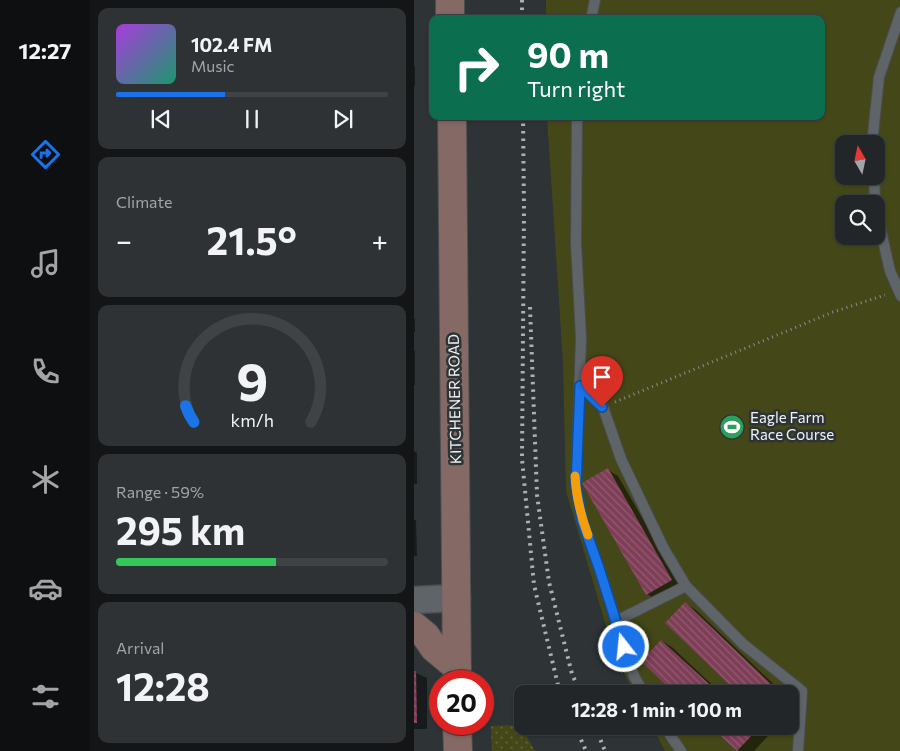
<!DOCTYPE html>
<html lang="en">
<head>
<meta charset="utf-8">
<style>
  body { margin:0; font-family:Commissioner,sans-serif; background:#2e3234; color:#f1f3f6; height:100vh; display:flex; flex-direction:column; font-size:19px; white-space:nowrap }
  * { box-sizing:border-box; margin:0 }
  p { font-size:16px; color:#a2a5a8 }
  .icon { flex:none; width:28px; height:28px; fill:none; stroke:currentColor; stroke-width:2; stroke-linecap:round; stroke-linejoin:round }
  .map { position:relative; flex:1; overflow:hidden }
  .panel { display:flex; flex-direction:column; gap:8px; padding:8px; background:#131516; width:324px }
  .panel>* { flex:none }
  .top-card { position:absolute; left:15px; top:15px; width:396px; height:105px; border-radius:10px; box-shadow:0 1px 4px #0004,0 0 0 1px #3f4345; background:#0b6e4f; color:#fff; overflow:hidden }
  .needle { width:32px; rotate:351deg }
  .buttons { position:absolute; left:421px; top:135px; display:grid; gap:10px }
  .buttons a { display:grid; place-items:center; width:50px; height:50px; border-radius:10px; background:#222628; box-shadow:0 1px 4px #0004,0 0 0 1px #3f4345; font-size:25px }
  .speed { position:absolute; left:15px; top:670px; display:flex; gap:10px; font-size:25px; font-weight:700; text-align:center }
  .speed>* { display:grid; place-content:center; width:65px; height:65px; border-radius:50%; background:#222628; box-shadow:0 1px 4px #0004,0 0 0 1px #3f4345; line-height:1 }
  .speed .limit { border:8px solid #d22; background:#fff; color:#111 }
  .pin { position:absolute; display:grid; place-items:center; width:42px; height:42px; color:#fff; margin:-51px -21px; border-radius:50% 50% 50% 0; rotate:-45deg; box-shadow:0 0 5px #0007 }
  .pin .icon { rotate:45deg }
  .me { position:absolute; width:55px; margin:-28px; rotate:344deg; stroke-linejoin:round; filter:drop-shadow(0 0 4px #0008) }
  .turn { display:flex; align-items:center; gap:18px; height:105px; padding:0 15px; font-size:22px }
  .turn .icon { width:65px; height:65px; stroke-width:2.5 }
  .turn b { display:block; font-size:35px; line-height:42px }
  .big { font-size:38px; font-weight:700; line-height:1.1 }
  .panel .tile { flex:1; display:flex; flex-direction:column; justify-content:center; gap:8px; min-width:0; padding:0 18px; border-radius:10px; background:#2e3234 }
  .panel .dial { align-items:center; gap:0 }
  .dial svg { height:130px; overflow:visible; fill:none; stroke:#3f4345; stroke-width:7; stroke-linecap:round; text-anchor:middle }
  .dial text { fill:#f1f3f6; stroke:none }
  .song { display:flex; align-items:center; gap:15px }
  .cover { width:60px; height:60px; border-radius:8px; background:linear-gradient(135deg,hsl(280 70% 55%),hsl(160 70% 35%)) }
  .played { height:5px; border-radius:2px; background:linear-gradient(90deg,#1a73e8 40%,#3f4345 40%) }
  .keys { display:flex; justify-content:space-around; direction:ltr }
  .heat { display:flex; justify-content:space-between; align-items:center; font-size:28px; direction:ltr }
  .charge { height:8px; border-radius:4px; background:linear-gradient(90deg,#34c759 59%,#3f4345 0) }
  .trip { position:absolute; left:100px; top:685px; width:285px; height:50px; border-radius:10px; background:#222628; box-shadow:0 1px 4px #0004,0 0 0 1px #3f4345; font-weight:700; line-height:50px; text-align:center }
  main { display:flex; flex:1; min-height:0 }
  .menu { display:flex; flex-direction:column; width:90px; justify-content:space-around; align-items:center; background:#0e0f10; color:#a2a5a8 }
  .menu .icon { width:35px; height:35px }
  .menu .active { color:#1a73e8 }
  .menu b { font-size:22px; color:#f1f3f6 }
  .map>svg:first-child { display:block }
  .park { fill:url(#park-dots) }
  .pitch { fill:#444818; fill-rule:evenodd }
  .shadow { fill:#0007 }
  .building { fill:url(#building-back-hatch) }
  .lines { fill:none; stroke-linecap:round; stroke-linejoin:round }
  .service-casing { stroke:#4b4e51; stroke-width:12 }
  .tertiary-casing { stroke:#4b4e51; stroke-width:29 }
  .secondary-casing { stroke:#4b4e51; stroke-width:30 }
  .path { stroke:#8a8e91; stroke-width:3; stroke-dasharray:1 4; stroke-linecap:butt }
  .service { stroke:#5f6468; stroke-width:10 }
  .tertiary { stroke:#5f6468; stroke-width:26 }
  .secondary { stroke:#846964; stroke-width:28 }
  .rail { stroke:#acb0b2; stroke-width:4; stroke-dasharray:2.5 5; stroke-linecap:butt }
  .route-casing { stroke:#114b97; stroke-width:12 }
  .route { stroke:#1a73e8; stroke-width:9 }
  .slow { stroke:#f59e0b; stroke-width:9 }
  .labels { text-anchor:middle; stroke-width:5; stroke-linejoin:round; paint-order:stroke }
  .street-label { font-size:15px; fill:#f0f3f5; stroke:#2e3336 }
  .poi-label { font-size:15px; fill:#f0f3f5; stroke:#2e3336; text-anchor:start }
</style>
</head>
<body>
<main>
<nav class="menu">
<b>12:27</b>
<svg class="icon active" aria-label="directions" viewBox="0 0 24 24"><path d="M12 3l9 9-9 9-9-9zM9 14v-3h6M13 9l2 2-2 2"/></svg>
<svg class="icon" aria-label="music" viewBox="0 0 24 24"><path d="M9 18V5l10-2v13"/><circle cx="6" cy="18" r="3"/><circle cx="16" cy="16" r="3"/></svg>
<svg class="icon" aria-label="phone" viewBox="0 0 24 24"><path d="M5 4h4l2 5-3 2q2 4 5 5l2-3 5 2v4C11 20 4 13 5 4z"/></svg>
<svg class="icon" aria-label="climate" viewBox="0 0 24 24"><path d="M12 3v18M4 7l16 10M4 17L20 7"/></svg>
<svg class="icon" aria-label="car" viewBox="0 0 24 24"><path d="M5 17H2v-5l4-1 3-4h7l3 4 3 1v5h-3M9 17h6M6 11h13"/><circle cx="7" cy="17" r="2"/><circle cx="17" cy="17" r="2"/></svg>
<svg class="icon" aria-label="filters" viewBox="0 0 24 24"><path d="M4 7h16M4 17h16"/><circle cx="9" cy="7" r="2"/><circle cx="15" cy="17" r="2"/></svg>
</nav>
<section class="panel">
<div class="tile">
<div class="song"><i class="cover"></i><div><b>102.4 FM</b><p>Music</p></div></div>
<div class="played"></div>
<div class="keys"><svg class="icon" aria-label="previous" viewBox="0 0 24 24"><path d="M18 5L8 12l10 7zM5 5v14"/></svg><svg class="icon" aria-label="pause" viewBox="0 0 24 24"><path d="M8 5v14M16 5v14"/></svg><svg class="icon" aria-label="next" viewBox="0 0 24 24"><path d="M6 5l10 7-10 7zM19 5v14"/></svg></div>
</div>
<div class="tile"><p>Climate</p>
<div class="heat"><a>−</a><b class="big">21.5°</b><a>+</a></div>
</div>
<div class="tile dial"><svg viewBox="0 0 100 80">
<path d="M14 69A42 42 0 1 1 86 69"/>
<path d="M14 69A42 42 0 0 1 9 59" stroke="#1a73e8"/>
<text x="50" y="56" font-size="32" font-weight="700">9</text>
<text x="50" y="72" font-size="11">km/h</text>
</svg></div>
<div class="tile"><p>Range · 59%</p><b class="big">295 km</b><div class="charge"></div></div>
<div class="tile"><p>Arrival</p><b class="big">12:28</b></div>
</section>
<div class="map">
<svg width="487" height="751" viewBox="0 0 487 751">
  <defs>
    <pattern id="park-dots" width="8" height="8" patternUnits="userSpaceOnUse" patternTransform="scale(1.25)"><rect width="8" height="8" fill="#444818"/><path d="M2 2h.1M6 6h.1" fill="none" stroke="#5f633a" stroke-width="1.8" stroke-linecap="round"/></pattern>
    <pattern id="building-back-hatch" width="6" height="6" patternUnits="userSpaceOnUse" patternTransform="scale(1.25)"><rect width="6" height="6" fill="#7f3e57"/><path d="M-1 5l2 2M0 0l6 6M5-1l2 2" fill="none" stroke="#915a70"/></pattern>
  </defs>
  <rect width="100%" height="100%" fill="#2e3336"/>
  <path class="park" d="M106 725 121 751H78L77 726Z"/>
  <path class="pitch" d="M132 0H486V751H251L238 726H376V694H221L201 656 152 491 149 363 133 116H408V19H132ZM430 144H462V176H430ZM430 204H462V236H430Z"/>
  <path class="shadow" d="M0 66 1 67V86H0Z
    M0 318 1 319V332H0Z
    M0 350 1 351V385H0Z
    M0 451 3 453V484H0Z
    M194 470 204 476 268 587 243 600 233 594Z
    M0 519 2 521 3 556H0Z
    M271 603 282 610 370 694H327Z
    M248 641 258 647 308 694H263Z
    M0 672 13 678V729H0Z
    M298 726H343L354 736 340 751H325Z"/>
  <path class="building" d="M194 468 258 580 232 595 168 483Z
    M271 602 364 691 362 694H325L251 623Z
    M247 640 306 694H261L227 661Z
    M0 671H2L3 723H0Z
    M296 726H341L344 729 323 751Z"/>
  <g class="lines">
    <defs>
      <path id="service" d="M177 19 181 0
        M163 116 162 243 167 338 162 486 168 520 185 568 210 647 220 676 230 694
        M458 144 465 77 487 12
        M460 176 461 204
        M462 209 476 271 487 296
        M166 386 189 407 207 459 249 547 272 586 329 644 388 691 384 751
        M202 621 272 586
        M250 726 267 751"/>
      <path id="tertiary" d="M0 600 43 598"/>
      <path id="secondary" d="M36 0V19
        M38 116 43 681
        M0 626 12 636 20 648 43 667
        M43 724 44 751"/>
    </defs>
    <use href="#service" class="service-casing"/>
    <use href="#tertiary" class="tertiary-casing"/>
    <use href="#secondary" class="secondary-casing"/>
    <path class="path" d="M201 402 419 312 471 295"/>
    <use href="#service" class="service"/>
    <use href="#tertiary" class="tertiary"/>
    <use href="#secondary" class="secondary"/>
    <path class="rail" d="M108 0V19
      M109 116 110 210 108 459 120 585 144 685 147 694
      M116 307 123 495 135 582 158 674 167 694
      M161 726 172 751
      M181 726 191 751"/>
  </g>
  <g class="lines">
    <defs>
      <path id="route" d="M188 407 166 386 162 486 168 520 185 568 210 647"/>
    </defs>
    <use href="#route" class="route-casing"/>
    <use href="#route" class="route"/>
    <path class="slow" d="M161 476C162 496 167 516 174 535"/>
  </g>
  <defs>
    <symbol id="stadium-disc" viewBox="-11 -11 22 22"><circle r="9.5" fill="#2e9e5b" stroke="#2e3336"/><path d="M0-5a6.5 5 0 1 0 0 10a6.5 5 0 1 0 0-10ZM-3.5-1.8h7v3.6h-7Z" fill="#fff"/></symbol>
  </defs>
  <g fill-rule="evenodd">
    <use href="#stadium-disc" x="304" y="413" width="28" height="28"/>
  </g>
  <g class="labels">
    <g class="street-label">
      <text transform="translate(41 399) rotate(-91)" y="5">KITCHENER ROAD</text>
    </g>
    <g class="poi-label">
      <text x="336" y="423">Eagle Farm<tspan x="336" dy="17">Race Course</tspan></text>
    </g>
  </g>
</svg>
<div class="buttons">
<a><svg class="needle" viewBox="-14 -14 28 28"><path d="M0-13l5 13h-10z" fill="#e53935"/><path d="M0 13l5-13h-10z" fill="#a2a5a8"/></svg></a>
<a><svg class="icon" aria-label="search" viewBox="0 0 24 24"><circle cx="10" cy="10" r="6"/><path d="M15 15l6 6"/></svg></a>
</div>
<div class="speed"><div class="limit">20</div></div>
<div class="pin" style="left:188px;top:407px;background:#d93025"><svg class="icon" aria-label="arrive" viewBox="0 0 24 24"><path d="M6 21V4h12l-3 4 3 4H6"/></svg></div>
<svg class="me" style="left:210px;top:647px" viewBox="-20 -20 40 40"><circle r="17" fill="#1a73e8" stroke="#fff" stroke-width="3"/><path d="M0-11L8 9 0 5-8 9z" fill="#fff"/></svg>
<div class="trip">12:28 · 1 min · 100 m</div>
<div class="top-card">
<div class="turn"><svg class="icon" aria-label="right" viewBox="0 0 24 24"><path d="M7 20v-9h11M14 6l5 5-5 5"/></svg><div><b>90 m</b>Turn right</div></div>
</div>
</div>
</main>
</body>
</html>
